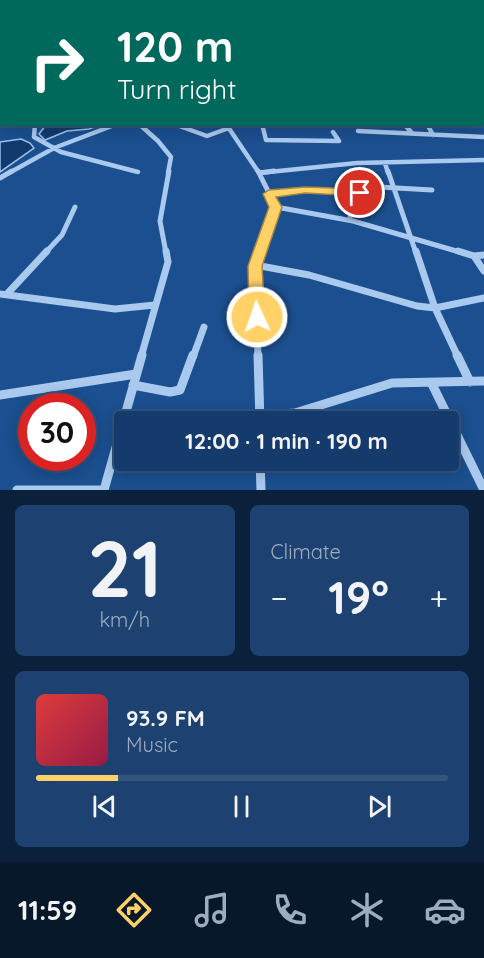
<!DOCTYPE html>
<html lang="en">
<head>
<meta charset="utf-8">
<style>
  body { margin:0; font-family:Quicksand,sans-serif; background:#1d4271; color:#f1f3f6; height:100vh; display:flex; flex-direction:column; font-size:22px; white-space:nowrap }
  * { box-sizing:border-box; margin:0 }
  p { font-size:20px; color:#9dadc1 }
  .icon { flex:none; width:33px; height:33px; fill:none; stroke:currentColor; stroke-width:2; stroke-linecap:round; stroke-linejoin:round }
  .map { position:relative; height:490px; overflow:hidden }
  .sheet { display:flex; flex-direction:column; gap:15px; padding:15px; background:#0b203b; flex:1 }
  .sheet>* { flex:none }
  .hud { position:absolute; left:0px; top:0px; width:484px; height:126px; box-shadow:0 3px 15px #0003,0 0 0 2px #33557e; background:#00695c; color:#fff; overflow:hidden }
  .speed { position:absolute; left:18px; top:393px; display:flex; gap:12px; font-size:30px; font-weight:700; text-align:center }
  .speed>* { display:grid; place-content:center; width:78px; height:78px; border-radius:50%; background:#143b6b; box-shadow:0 3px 15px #0003,0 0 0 2px #33557e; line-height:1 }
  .speed .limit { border:9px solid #d22; background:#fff; color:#111 }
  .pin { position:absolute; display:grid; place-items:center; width:51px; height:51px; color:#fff; margin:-26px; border:3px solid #fff; border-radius:50%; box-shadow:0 2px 6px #0007 }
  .me { position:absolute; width:66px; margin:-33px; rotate:357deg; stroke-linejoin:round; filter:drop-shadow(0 0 4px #0008) }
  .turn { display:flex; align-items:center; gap:21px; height:126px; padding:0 18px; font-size:27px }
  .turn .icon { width:78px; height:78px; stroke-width:2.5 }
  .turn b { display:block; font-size:42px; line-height:51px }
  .big { font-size:45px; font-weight:700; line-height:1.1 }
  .sheet .card { flex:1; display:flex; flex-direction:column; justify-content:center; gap:9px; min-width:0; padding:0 21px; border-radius:9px; background:#1d4271 }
  .sheet .dial { align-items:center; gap:0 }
  .dial b { font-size:78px; line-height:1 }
  .song { display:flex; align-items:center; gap:18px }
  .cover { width:72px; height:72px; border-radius:9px; background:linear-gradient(135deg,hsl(0 70% 55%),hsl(340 70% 35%)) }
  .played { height:6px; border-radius:3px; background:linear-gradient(90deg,#ffd166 20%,#33557e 20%) }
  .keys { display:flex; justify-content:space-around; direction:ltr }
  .heat { display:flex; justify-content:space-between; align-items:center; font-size:33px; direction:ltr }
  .sheet .tiles { flex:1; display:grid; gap:15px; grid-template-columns:1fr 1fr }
  .card:last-child { grid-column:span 2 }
  .trip { position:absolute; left:114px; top:411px; width:345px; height:60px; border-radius:6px; background:#143b6b; box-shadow:0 3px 15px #0003,0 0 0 2px #33557e; font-weight:700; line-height:60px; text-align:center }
  .dock { display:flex; height:96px; justify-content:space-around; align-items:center; background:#08182b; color:#9dadc1 }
  .dock .icon { width:42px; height:42px }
  .dock .on { color:#ffd166 }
  .dock b { font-size:27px; color:#f1f3f6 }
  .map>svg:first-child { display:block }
  .water { fill:#123a6d; stroke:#9cc4f0; stroke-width:1.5 }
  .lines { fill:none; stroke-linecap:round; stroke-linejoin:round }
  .street-far3 { stroke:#a9c9ee; stroke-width:4.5 }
  .street-far2 { stroke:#a9c9ee; stroke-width:5 }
  .street-far1 { stroke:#a9c9ee; stroke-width:7 }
  .street { stroke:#a9c9ee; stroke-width:9 }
  .route { fill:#ffd166; stroke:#a68842; stroke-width:1.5 }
</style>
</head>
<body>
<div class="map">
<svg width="484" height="490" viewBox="0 0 484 490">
  <rect width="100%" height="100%" fill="#1b4f8f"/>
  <path class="water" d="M46 125V124L100 125 89 129 67 131 45 140 39 134Z
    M21 139 30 143 34 148 0 172V142Z"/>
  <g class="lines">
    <path class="street-far3" d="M35 124 34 137 61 152 138 172
      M139 124 158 141 171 157 168 173
      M174 124 207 136 229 128
      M226 124 259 173
      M262 124 266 140 339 141
      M404 124 412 133
      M427 124 433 135
      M358 131 484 137
      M333 132 339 141
      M385 163 388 173
      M9 173 54 148 117 124
      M259 173 357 163 484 160"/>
    <path class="street-far2" d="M258 171 276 207 259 253
      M388 171 416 253
      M259 173 274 171
      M0 178 12 171
      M269 194 305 190 360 193 361 186 432 190
      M276 207 353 221 463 253
      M350 220 352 192
      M45 253 62 235 75 207
      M166 253 160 221 169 171"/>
    <path class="street-far1" d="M416 251 435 308 458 357
      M458 251 474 256 484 255
      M474 256 484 271
      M255 265 309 275 417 306 435 308 484 298
      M0 294 115 309 155 305
      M7 294 47 251
      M141 357 168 262 166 251
      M193 357 204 327
      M258 357 255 265 260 251"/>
    <path class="street" d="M258 355 260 422
      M457 355 470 382
      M432 384 484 490
      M133 385 170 392 180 390 193 355
      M0 395 136 374
      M124 414 149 422
      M260 416 295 413 392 383 484 381
      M260 460 261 490
      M17 490H104
      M104 490 142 355"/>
  </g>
  <linearGradient id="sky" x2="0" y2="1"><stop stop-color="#0f2b4f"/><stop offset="0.48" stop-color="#39639b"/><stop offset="1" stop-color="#39639b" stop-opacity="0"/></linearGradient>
  <rect width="484" height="131" fill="url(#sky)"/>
  <path class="route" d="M305 187 360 189 365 193 360 196 305 193 276 197 282 207 262 266 265 317 263 322 257 324 251 322 249 317 248 266 269 207 263 194 269 190Z"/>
</svg>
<div class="speed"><div class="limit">30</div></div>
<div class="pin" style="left:360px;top:193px;background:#d93025"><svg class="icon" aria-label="arrive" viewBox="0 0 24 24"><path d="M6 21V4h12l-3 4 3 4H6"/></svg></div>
<svg class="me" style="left:257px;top:317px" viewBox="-20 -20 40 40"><circle r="17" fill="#ffd166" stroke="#fff" stroke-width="3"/><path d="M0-11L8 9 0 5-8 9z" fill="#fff"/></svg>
<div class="trip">12:00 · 1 min · 190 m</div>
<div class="hud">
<div class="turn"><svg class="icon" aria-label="right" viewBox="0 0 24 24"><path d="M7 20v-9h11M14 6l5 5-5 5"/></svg><div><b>120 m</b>Turn right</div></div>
</div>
</div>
<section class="sheet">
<div class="tiles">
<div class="card dial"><b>21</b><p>km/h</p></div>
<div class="card"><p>Climate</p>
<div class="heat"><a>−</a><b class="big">19°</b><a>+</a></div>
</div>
<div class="card">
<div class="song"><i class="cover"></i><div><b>93.9 FM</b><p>Music</p></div></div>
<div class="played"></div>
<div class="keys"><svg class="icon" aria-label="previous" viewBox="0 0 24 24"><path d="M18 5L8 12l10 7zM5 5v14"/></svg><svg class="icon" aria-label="pause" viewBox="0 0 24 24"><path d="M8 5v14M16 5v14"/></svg><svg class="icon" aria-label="next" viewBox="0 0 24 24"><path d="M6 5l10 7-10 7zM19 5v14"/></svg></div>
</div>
</div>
</section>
<nav class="dock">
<b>11:59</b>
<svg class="icon on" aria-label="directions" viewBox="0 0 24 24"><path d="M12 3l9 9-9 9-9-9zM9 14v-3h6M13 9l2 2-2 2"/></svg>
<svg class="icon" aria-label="music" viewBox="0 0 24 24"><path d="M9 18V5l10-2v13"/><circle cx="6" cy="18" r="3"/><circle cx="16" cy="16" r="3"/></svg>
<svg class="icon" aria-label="phone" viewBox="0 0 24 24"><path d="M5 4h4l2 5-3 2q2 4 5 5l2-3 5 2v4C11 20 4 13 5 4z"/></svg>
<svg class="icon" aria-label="climate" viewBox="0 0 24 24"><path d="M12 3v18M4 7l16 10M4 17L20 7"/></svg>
<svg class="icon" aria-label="car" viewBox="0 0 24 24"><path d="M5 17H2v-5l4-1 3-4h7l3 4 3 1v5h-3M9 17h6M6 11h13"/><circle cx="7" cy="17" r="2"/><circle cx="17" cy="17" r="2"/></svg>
</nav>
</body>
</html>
